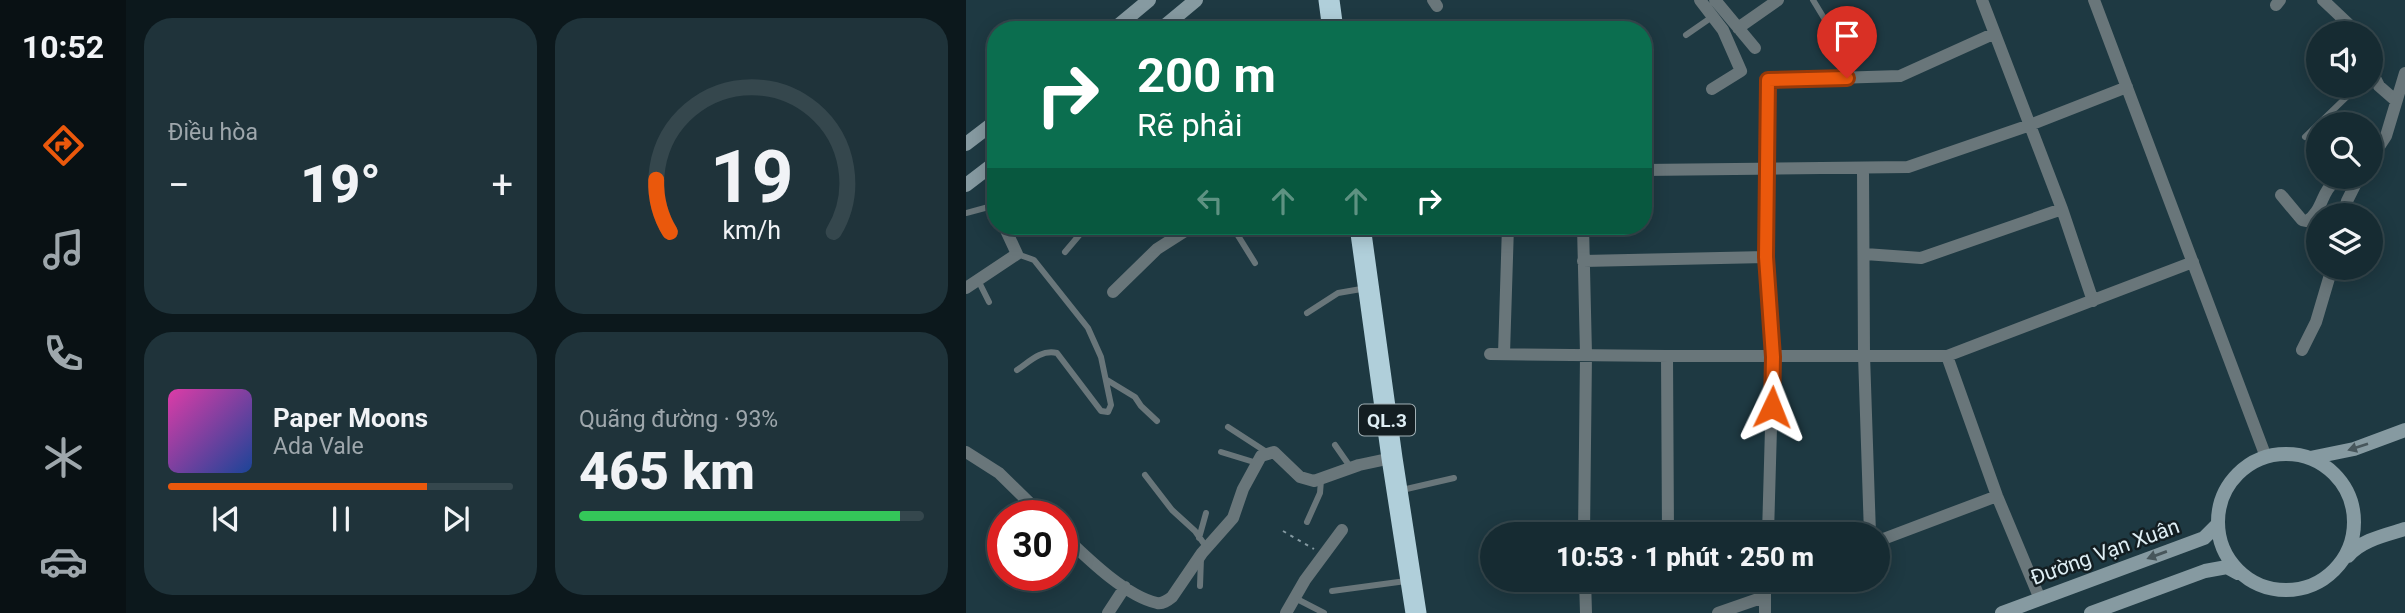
<!DOCTYPE html>
<html lang="vi">
<head>
<meta charset="utf-8">
<style>
  body { margin:0; font-family:Roboto,sans-serif; background:#1f333a; color:#f1f3f6; height:100vh; display:flex; flex-direction:column; font-size:26px; white-space:nowrap }
  * { box-sizing:border-box; margin:0 }
  p { font-size:23px; color:#9ea7ac }
  .icon { flex:none; width:38px; height:38px; fill:none; stroke:currentColor; stroke-width:2; stroke-linecap:round; stroke-linejoin:round }
  .map { position:relative; flex:1; overflow:hidden }
  .drawer { display:flex; flex-direction:column; gap:18px; padding:18px; background:#0c181c; width:840px }
  .drawer>* { flex:none }
  .hud { position:absolute; left:21px; top:21px; width:665px; height:214px; border-radius:28px; box-shadow:0 4px 18px #0003,0 0 0 2px #35474d; background:#0b6e4f; color:#fff; overflow:hidden }
  .fabs { position:absolute; left:1340px; top:21px; display:grid; gap:14px }
  .fabs a { display:grid; place-items:center; width:77px; height:77px; border-radius:50%; background:#162b32; box-shadow:0 4px 18px #0003,0 0 0 2px #35474d; font-size:35px }
  .speed { position:absolute; left:21px; top:500px; display:flex; gap:14px; font-size:35px; font-weight:700; text-align:center }
  .speed>* { display:grid; place-content:center; width:91px; height:91px; border-radius:50%; background:#162b32; box-shadow:0 4px 18px #0003,0 0 0 2px #35474d; line-height:1 }
  .speed .limit { border:10px solid #d22; background:#fff; color:#111 }
  .pin { position:absolute; display:grid; place-items:center; width:60px; height:60px; color:#fff; margin:-72px -30px; border-radius:50% 50% 50% 0; rotate:-45deg; box-shadow:0 0 7px #0007 }
  .pin .icon { rotate:45deg }
  .me { position:absolute; width:77px; margin:-38px; rotate:2deg; stroke-linejoin:round; filter:drop-shadow(0 0 5px #0008) }
  .turn { display:flex; align-items:center; gap:24px; height:147px; padding:0 35px; font-size:32px }
  .turn .icon { width:91px; height:91px; stroke-width:2.5 }
  .turn b { display:block; font-size:49px; line-height:60px }
  .lanes { display:flex; align-items:center; height:66px; padding:0 35px; background:#0003; justify-content:center; gap:35px; direction:ltr }
  .lanes .off { opacity:.35 }
  .big { font-size:52px; font-weight:800; line-height:1.1 }
  .drawer .tile { flex:1; display:flex; flex-direction:column; justify-content:center; gap:10px; min-width:0; padding:0 24px; border-radius:28px; background:#1f333a }
  .drawer .dial { align-items:center; gap:0 }
  .dial svg { height:182px; overflow:visible; fill:none; stroke:#35474d; stroke-width:7; stroke-linecap:round; text-anchor:middle }
  .dial text { fill:#f1f3f6; stroke:none }
  .song { display:flex; align-items:center; gap:21px }
  .cover { width:84px; height:84px; border-radius:10px; background:linear-gradient(135deg,hsl(320 70% 55%),hsl(220 70% 35%)) }
  .played { height:7px; border-radius:4px; background:linear-gradient(90deg,#ea580c 75%,#35474d 75%) }
  .keys { display:flex; justify-content:space-around; direction:ltr }
  .heat { display:flex; justify-content:space-between; align-items:center; font-size:38px; direction:ltr }
  .charge { height:10px; border-radius:5px; background:linear-gradient(90deg,#34c759 93%,#35474d 0) }
  .drawer .tiles { flex:1; display:grid; gap:18px; grid-template-columns:repeat(2,1fr) }
  .trip { position:absolute; left:514px; top:522px; width:410px; height:70px; border-radius:35px; background:#162b32; box-shadow:0 4px 18px #0003,0 0 0 2px #35474d; font-weight:800; line-height:70px; text-align:center }
  main { display:flex; flex:1; min-height:0 }
  .tabs { display:flex; flex-direction:column; width:126px; justify-content:space-around; align-items:center; background:#091114; color:#9ea7ac }
  .tabs .icon { width:49px; height:49px }
  .tabs .current { color:#ea580c }
  .tabs b { font-size:32px; color:#f1f3f6 }
  .map>svg:first-child { display:block }
  .lines { fill:none; stroke-linecap:round; stroke-linejoin:round }
  .path { stroke:#859aa2; stroke-width:2; stroke-dasharray:3.5 5; stroke-linecap:butt }
  .lane { stroke:#69767a; stroke-width:6 }
  .street { stroke:#69767a; stroke-width:12 }
  .secondary { stroke:#869aa1; stroke-width:14 }
  .highway { stroke:#b0cfda; stroke-width:21 }
  .oneway { fill:#47565b }
  .route-casing { stroke:#983908; stroke-width:18 }
  .route { stroke:#ea580c; stroke-width:12 }
  .labels { text-anchor:middle; stroke-width:5; stroke-linejoin:round; paint-order:stroke }
  .shield { fill:#131e22; stroke:#a1b0b5; stroke-width:2 }
  .shield-label { font-size:19px; font-weight:bold; fill:#deeef4 }
  .street-label { font-size:21px; fill:#deeef4; stroke:#131e22 }
</style>
</head>
<body>
<main>
<nav class="tabs">
<b>10:52</b>
<svg class="icon current" aria-label="directions" viewBox="0 0 24 24"><path d="M12 3l9 9-9 9-9-9zM9 14v-3h6M13 9l2 2-2 2"/></svg>
<svg class="icon" aria-label="music" viewBox="0 0 24 24"><path d="M9 18V5l10-2v13"/><circle cx="6" cy="18" r="3"/><circle cx="16" cy="16" r="3"/></svg>
<svg class="icon" aria-label="phone" viewBox="0 0 24 24"><path d="M5 4h4l2 5-3 2q2 4 5 5l2-3 5 2v4C11 20 4 13 5 4z"/></svg>
<svg class="icon" aria-label="climate" viewBox="0 0 24 24"><path d="M12 3v18M4 7l16 10M4 17L20 7"/></svg>
<svg class="icon" aria-label="car" viewBox="0 0 24 24"><path d="M5 17H2v-5l4-1 3-4h7l3 4 3 1v5h-3M9 17h6M6 11h13"/><circle cx="7" cy="17" r="2"/><circle cx="17" cy="17" r="2"/></svg>
</nav>
<section class="drawer">
<div class="tiles">
<div class="tile"><p>Điều hòa</p>
<div class="heat"><a>−</a><b class="big">19°</b><a>+</a></div>
</div>
<div class="tile dial"><svg viewBox="0 0 100 80">
<path d="M14 69A42 42 0 1 1 86 69"/>
<path d="M14 69A42 42 0 0 1 8 46" stroke="#ea580c"/>
<text x="50" y="56" font-size="32" font-weight="700">19</text>
<text x="50" y="72" font-size="11">km/h</text>
</svg></div>
<div class="tile">
<div class="song"><i class="cover"></i><div><b>Paper Moons</b><p>Ada Vale</p></div></div>
<div class="played"></div>
<div class="keys"><svg class="icon" aria-label="previous" viewBox="0 0 24 24"><path d="M18 5L8 12l10 7zM5 5v14"/></svg><svg class="icon" aria-label="pause" viewBox="0 0 24 24"><path d="M8 5v14M16 5v14"/></svg><svg class="icon" aria-label="next" viewBox="0 0 24 24"><path d="M6 5l10 7-10 7zM19 5v14"/></svg></div>
</div>
<div class="tile"><p>Quãng đường · 93%</p><b class="big">465 km</b><div class="charge"></div></div>
</div>
</section>
<div class="map">
<svg width="1439" height="613" viewBox="0 0 1439 613">
  <rect width="100%" height="100%" fill="#1e3942"/>
  <g class="lines">
    <path class="path" d="M317 531 348 549"/>
    <path class="lane" d="M847 0 864 28
      M720 35 746 17
      M1339 137 1392 86
      M0 213 30 205
      M266 226 289 263
      M99 252 121 226
      M51 254 68 260 122 328 135 357 145 405 142 412 135 411 91 353C75 349 63 362 51 370
      M12 280 23 302
      M341 313 372 293 401 288
      M141 380 169 397 175 406 191 421
      M262 427 302 453
      M369 445 385 468
      M255 452 291 463
      M179 475 206 510 229 531 241 548
      M436 490 488 478
      M45 516 58 497
      M341 522 354 493 355 480
      M233 538 240 513
      M234 586 235 558
      M366 591 440 581
      M329 598 358 613"/>
    <path class="street" d="M467 0 471 6
      M734 0 757 30 775 71 746 89
      M749 0 789 48
      M1016 0 1096 209 1127 301
      M1128 0 1300 457
      M1357 0 1392 33
      M1310 5 1314 0
      M772 28 812 0
      M1405 70 1413 86 1429 100
      M1405 159 1420 136 1439 73
      M897 169 898 355 904 534
      M677 170 942 167 1064 125 1161 87
      M1315 195 1336 220 1341 221C1363 207 1352 173 1391 181
      M1377 215 1381 201 1393 177
      M617 226 620 354 618 534
      M899 254 955 258 1096 209
      M617 261 800 257
      M0 288 51 254 38 226
      M147 292 191 249 227 226
      M1336 350 1350 322 1366 268
      M524 354 701 356H981L1227 262
      M538 354 542 226
      M701 356 702 534
      M981 356 1031 496 1074 599
      M0 452 33 473 77 516
      M96 534C119 556 159 596 191 603 197 604 201 601 206 597L236 553 267 518 277 489 295 456 308 452 334 477 348 481 393 465 426 458
      M802 534 807 357 800 257 802 80 934 76 1027 34
      M912 541 1031 496
      M619 579 620 613
      M142 613 159 587
      M320 613 339 580 376 530
      M752 613 798 597
      M799 613V579"/>
    <path class="secondary" d="M147 30 183 0
      M194 30 230 0
      M0 144 30 121
      M0 185 30 162
      M1252 522a68 68 0 1 1 136 0a68 68 0 1 1-136 0Z
      M1344 458 1388 449 1439 430
      M1382 556C1395 540 1420 535 1439 529
      M1036 613 1238 538 1251 525
      M1125 613 1239 571 1261 567 1272 573"/>
    <path class="highway" d="M363 0 367 30
      M394 226 426 458 450 613"/>
  </g>
  <defs><path id="oneway-solid" d="M-6-.8H1V-3.2L6.5 0L1 3.2V.8H-6Z" transform="scale(1.75)"/></defs>
  <g class="oneway">
    <use href="#oneway-solid" transform="translate(1392 447) rotate(162)"/>
    <use href="#oneway-solid" transform="translate(1191 555) rotate(160)"/>
  </g>
  <g class="lines">
    <defs>
      <path id="route" d="M806 407 807 357 800 257 802 80 881 78"/>
    </defs>
    <use href="#route" class="route-casing"/>
    <use href="#route" class="route"/>
  </g>
  <g class="labels">
    <rect class="shield" x="393" y="404.5" width="56" height="31" rx="5"/>
    <g class="shield-label">
      <text x="421" y="427">QL.3</text>
    </g>
    <g class="street-label">
      <text transform="translate(1139 552) rotate(-20)" y="7">Đường Vạn Xuân</text>
    </g>
  </g>
</svg>
<div class="fabs">
<a><svg class="icon" aria-label="sound" viewBox="0 0 24 24"><path d="M4 9h4l5-4v14l-5-4H4zM17 9q2 3 0 6"/></svg></a>
<a><svg class="icon" aria-label="search" viewBox="0 0 24 24"><circle cx="10" cy="10" r="6"/><path d="M15 15l6 6"/></svg></a>
<a><svg class="icon" aria-label="layers" viewBox="0 0 24 24"><path d="M12 4l9 5-9 5-9-5zM3 14l9 5 9-5"/></svg></a>
</div>
<div class="speed"><div class="limit">30</div></div>
<div class="pin" style="left:881px;top:78px;background:#d93025"><svg class="icon" aria-label="arrive" viewBox="0 0 24 24"><path d="M6 21V4h12l-3 4 3 4H6"/></svg></div>
<svg class="me" style="left:806px;top:407px" viewBox="-20 -20 40 40"><path d="M0-17L14 15 0 8-14 15z" fill="#ea580c" stroke="#fff" stroke-width="4"/></svg>
<div class="trip">10:53 · 1 phút · 250 m</div>
<div class="hud">
<div class="turn"><svg class="icon" aria-label="right" viewBox="0 0 24 24"><path d="M7 20v-9h11M14 6l5 5-5 5"/></svg><div><b>200 m</b>Rẽ phải</div></div>
<div class="lanes"><svg class="icon off" aria-label="left" viewBox="0 0 24 24"><path d="M17 20v-9H6M10 6l-5 5 5 5"/></svg><svg class="icon off" aria-label="ahead" viewBox="0 0 24 24"><path d="M12 20V5M6 11l6-6 6 6"/></svg><svg class="icon off" aria-label="ahead" viewBox="0 0 24 24"><path d="M12 20V5M6 11l6-6 6 6"/></svg><svg class="icon" aria-label="right" viewBox="0 0 24 24"><path d="M7 20v-9h11M14 6l5 5-5 5"/></svg></div>
</div>
</div>
</main>
</body>
</html>
